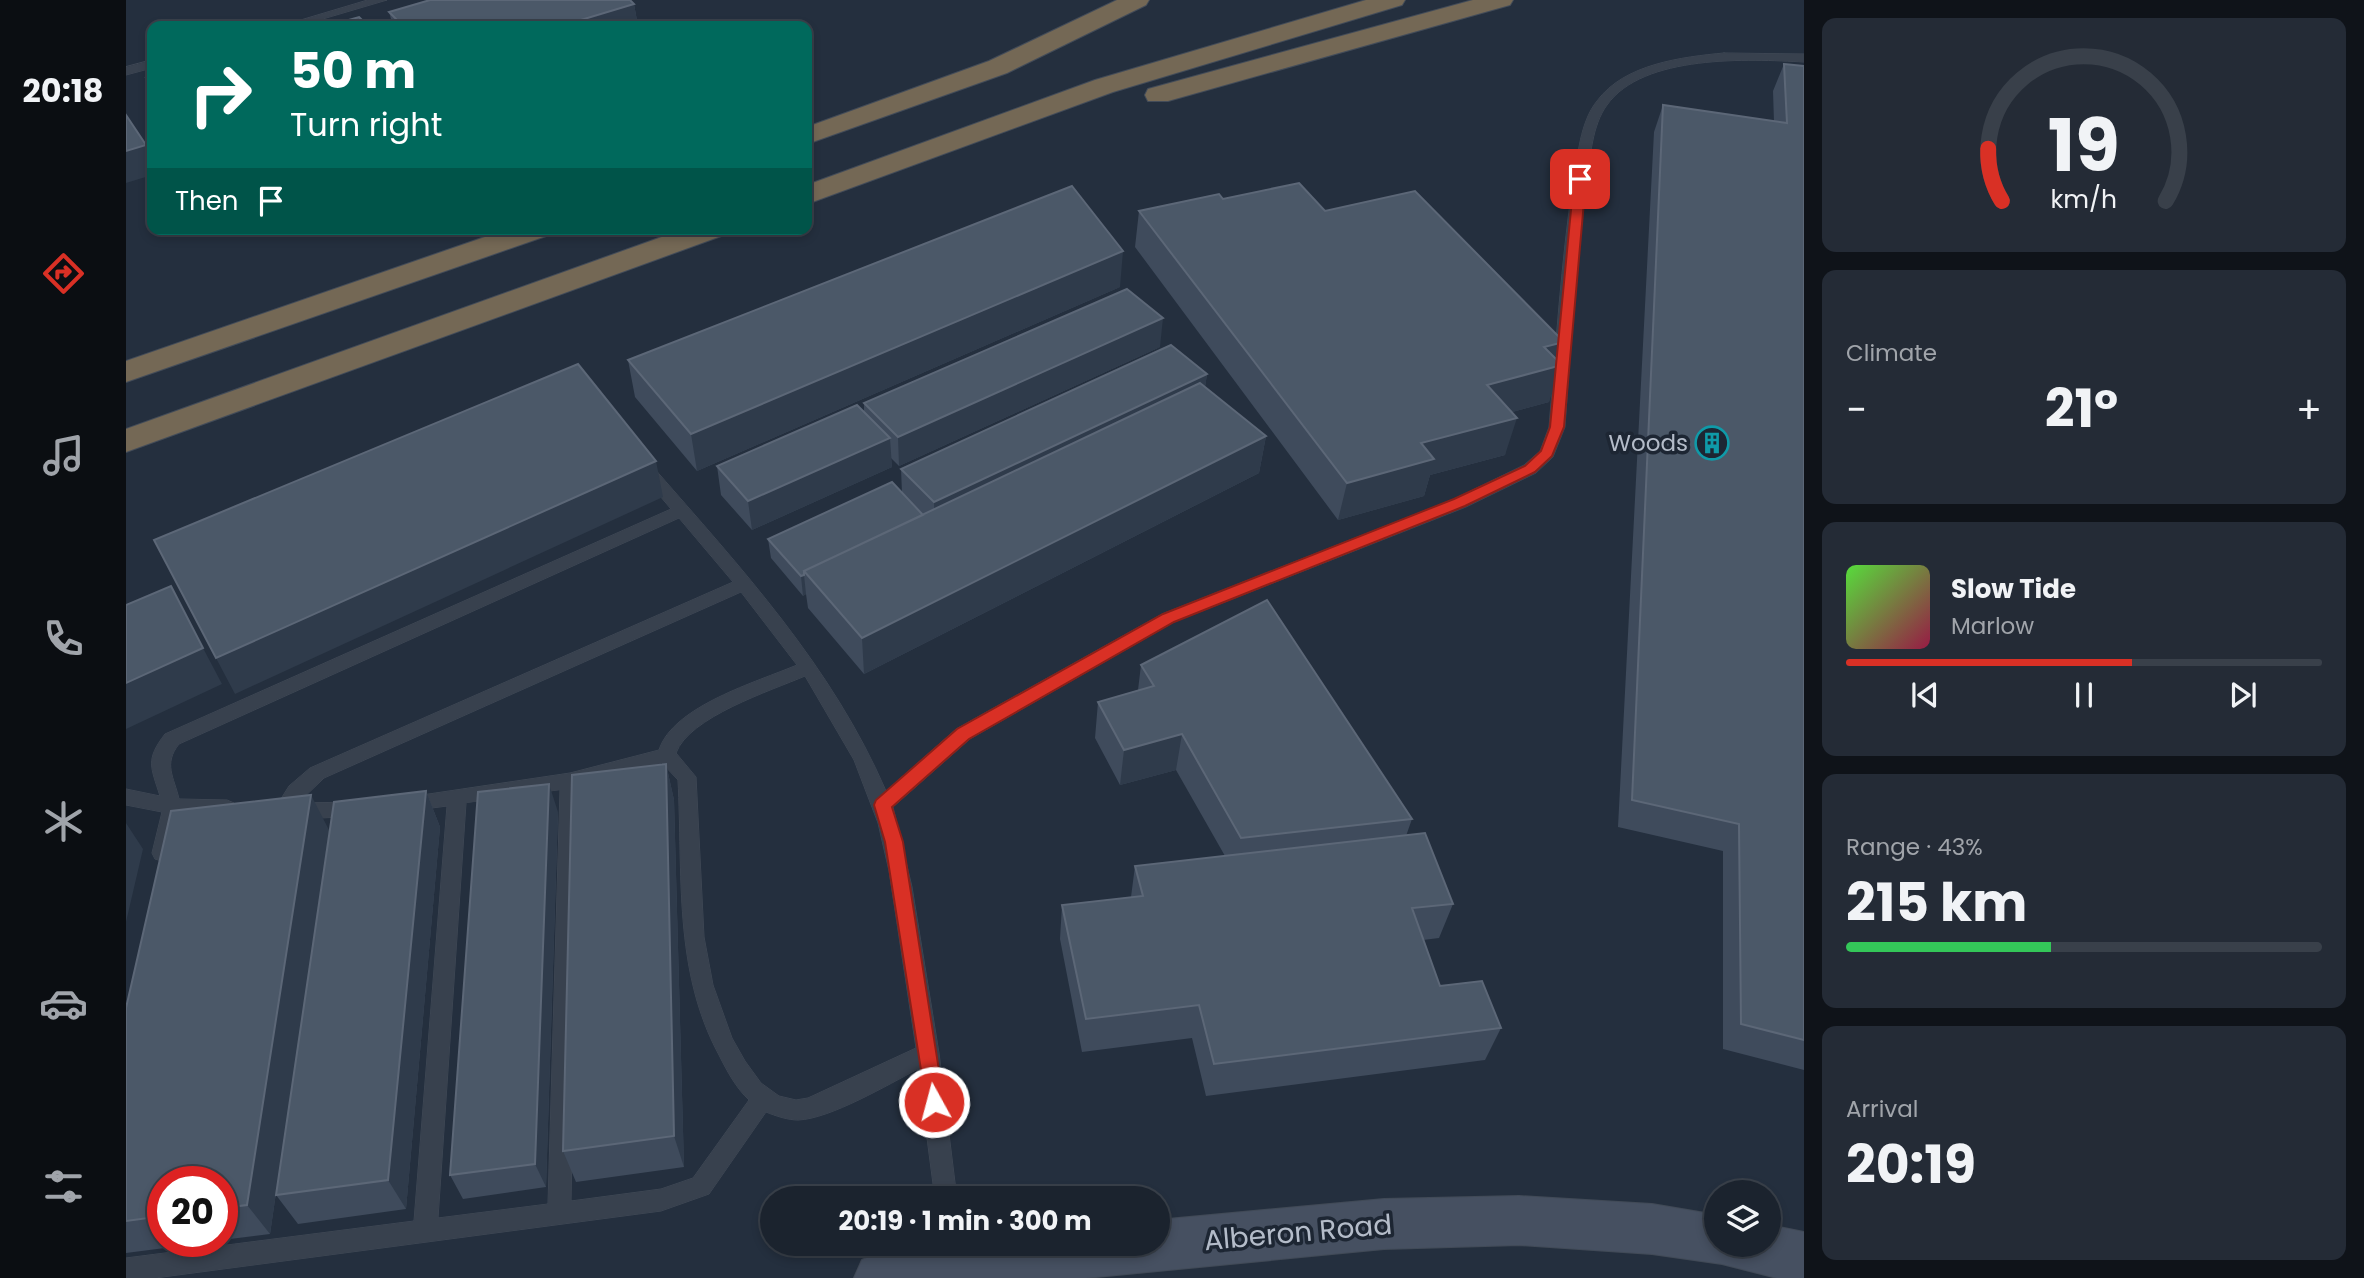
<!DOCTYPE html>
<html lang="en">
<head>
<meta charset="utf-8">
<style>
  body { margin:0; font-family:Poppins,sans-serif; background:#242b36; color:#f1f3f6; height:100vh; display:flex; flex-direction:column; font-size:26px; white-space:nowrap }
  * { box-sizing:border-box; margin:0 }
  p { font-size:23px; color:#a0a4aa }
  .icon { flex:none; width:38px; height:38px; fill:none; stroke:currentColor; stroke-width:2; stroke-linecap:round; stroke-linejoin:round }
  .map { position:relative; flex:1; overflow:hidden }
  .sheet { display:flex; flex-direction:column; gap:18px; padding:18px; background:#0f1319; width:560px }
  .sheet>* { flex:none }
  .guide { position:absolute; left:21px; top:21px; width:665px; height:214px; border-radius:14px; box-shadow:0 4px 10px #0003,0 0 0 2px #39404a; background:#00695c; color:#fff; overflow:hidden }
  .tools { position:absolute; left:1578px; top:1180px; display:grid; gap:14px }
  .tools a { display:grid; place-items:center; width:77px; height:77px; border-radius:50%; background:#1b232e; box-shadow:0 4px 10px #0003,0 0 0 2px #39404a; font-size:35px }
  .speed { position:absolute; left:21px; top:1166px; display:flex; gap:14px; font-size:35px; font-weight:700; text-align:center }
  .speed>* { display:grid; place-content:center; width:91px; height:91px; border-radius:50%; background:#1b232e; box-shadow:0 4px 10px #0003,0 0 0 2px #39404a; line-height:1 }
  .speed .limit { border:10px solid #d22; background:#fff; color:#111 }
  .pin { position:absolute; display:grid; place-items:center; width:60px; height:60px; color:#fff; margin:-30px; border-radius:14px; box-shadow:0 4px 10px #0006 }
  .me { position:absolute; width:77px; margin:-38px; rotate:353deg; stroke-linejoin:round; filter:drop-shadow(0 0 5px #0008) }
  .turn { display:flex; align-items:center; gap:24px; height:147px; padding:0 28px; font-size:32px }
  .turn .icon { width:91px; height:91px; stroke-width:2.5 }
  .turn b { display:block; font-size:49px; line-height:60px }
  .then { display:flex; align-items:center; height:66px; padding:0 28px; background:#0003; gap:14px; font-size:26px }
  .big { font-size:52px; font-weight:700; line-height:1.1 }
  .sheet .widget { flex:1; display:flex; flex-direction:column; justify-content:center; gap:10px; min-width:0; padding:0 24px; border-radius:14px; background:#242b36 }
  .sheet .dial { align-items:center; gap:0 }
  .dial svg { height:182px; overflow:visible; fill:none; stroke:#39404a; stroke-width:7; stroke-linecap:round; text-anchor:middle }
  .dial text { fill:#f1f3f6; stroke:none }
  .song { display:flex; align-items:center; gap:21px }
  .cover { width:84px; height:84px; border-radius:10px; background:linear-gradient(135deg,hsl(110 70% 55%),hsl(340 70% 35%)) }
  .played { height:7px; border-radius:4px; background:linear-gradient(90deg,#d93025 60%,#39404a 60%) }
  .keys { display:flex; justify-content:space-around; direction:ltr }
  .heat { display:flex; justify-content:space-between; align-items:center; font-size:38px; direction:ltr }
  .charge { height:10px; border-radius:5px; background:linear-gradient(90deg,#34c759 43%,#39404a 0) }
  .trip { position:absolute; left:634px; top:1186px; width:410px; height:70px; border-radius:35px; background:#1b232e; box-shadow:0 4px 10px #0003,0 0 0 2px #39404a; font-weight:700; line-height:70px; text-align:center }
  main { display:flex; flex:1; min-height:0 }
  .tabs { display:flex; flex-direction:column; width:126px; justify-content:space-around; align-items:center; background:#0b0e12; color:#a0a4aa }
  .tabs .icon { width:49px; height:49px }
  .tabs .current { color:#d93025 }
  .tabs b { font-size:32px; color:#f1f3f6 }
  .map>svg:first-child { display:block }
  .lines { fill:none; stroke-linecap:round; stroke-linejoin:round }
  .lane-casing { stroke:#414a57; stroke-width:1 }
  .secondary-casing { stroke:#414a57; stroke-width:2 }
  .highway-casing { stroke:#434c59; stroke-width:2 }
  .lane { fill:#38414e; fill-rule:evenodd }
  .secondary { fill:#465061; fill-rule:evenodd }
  .highway { fill:#746855; fill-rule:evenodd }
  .wall { fill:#3f4b5c }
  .shaded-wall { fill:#2f3b4b }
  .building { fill:#4b5868; stroke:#5c6777; stroke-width:2 }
  .route { fill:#d93025; stroke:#8d1f18; stroke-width:2 }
  .labels { text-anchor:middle; stroke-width:7; stroke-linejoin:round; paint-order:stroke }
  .poi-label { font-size:23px; fill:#b4bcc9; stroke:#1d2633; text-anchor:end }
  .near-street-label { font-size:28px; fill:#b4bcc9; stroke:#1d2633 }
</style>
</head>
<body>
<main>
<nav class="tabs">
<b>20:18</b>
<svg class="icon current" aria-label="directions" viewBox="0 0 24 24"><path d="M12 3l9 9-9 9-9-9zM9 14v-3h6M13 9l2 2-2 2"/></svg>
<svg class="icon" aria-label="music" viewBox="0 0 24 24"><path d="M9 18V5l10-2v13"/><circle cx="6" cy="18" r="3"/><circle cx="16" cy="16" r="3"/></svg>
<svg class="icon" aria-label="phone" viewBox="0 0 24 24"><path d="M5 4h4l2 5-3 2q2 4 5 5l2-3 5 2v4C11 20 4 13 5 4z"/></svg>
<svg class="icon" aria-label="climate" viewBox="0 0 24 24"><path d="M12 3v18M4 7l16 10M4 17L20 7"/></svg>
<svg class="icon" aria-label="car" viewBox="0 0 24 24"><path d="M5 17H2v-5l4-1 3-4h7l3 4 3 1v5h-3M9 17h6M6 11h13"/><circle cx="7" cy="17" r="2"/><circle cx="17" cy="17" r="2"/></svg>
<svg class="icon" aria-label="filters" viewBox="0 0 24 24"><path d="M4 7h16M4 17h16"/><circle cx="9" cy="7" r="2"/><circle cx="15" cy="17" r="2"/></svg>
</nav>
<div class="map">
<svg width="1678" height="1278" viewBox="0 0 1678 1278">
  <rect width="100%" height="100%" fill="#242f3e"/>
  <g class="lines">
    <defs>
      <path id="lane" d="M242 0H261L173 26H155Z
        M1598 53 1678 54V62C1623 59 1517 54 1481 105 1466 125 1464 158 1461 182 1448 263 1445 345 1439 427L1427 457 1410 473 1340 507 1048 622 844 739 767 807 786 887 813 1053 831 1199H809L792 1069C763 1084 704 1119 672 1120 662 1120 650 1116 640 1112L583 1194 535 1211 29 1278H0V1258L288 1221 321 806 283 811 276 808 273 803 276 798 444 773 533 750C547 706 631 682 671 665L615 592 198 778 172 803 231 802 238 804 241 810 238 816 171 819 151 816 148 810 163 786 184 768 607 582 553 518 53 744C37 764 48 777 53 799L101 800 108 803 111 808 108 813 101 816 55 814 46 853 43 859 36 861 29 859 26 853 36 812 0 805V789L34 796C25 767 19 760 39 734L545 509 513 471 521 466 527 467C615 568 706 666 760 791L830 729 1036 614 1328 499 1398 465 1414 451 1423 427C1430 345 1435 263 1447 182 1452 156 1454 122 1471 101 1498 64 1556 57 1598 53ZM679 676 728 760 752 823 763 871 790 1048 682 1098 670 1100 653 1096 635 1083 619 1061 606 1038 587 985 578 937 570 777 550 753C563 717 644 691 679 676ZM536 763 552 780C557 873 547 970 593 1055 601 1071 610 1088 623 1100L567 1178 535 1189 445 1201 453 786ZM434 790 422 1204 312 1218 340 803Z
        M26 60V68L0 75V67Z"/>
      <path id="secondary" d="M1393 1196 1526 1204 1591 1215V1244H1643V1225L1678 1232V1278H1651L1596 1264 1526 1254 1393 1245 1258 1249 960 1278H728L736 1260 754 1252 807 1244H1031V1220L1258 1199Z"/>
      <path id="highway" d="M991 0H1023L1020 5 881 73 681 144V127L863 61Z
        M1240 0H1279L1276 5 987 92 681 204V185L969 80Z
        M1347 0H1387L1384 5 1042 101H1022L1019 95 1022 89Z
        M382 229H427L423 235 0 382V361Z
        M558 229H602L598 235 0 452V429Z"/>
    </defs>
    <use href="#lane" class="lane-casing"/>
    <use href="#secondary" class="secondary-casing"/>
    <use href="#highway" class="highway-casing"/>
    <use href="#lane" class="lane"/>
    <use href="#secondary" class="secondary"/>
    <use href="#highway" class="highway"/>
  </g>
  <path class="wall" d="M508 4 512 26H267L263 12Z
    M1658 64 1678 66V1070L1597 1049V851L1492 827 1528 132 1537 105 1648 122 1647 91Z
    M1097 199 1199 211 1438 342 1432 361 1423 402 1386 412 1379 455 1304 475 1298 496 1212 520 1009 247 1013 211Z
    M994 287 571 471 509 397 502 360Z
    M1034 347 773 466 765 458 766 467 626 530 595 495 591 466 738 412V403Z
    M1081 374 1079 387 1140 436 1133 473 738 674 682 608 680 594 677 596 645 558 642 539 776 493 775 469Z
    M1015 665 1286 819 1280 836 1327 904 1313 938 1297 940 1314 986 1375 1028 1359 1060 1080 1096 1066 1038 956 1052 934 939 936 905 1005 897 1009 866 1099 856 1050 770 994 785 969 738 972 702 1012 690Z
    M540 764 548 800 558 1167 450 1182 437 1151Z
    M300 791 314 827 280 1209 172 1224 150 1195Z
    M432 812 420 1187 337 1199 324 1175Z
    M203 830 144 1234 96 1240V1181H37V1241H93L0 1253V1008Z"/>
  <path class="shaded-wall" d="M508 4 512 26H435Z
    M20 145 26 161V175L0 183V151Z
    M997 251 994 287 571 471 565 434Z
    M1037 318 1034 347 773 466 772 437Z
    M1438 342 1430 367 1436 365 1423 402 1350 422 1361 385 1418 347Z
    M1081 374 1077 402 809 531 808 502Z
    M1391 418 1379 455 1304 475 1298 496 1212 520 1221 483 1295 443Z
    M1140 436 1133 473 738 674 736 638Z
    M764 438 766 467 626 530 622 501Z
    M530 461 537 497 109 694 90 658Z
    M678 575 680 594 677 596 675 576Z
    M77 648 96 684 0 729V683Z
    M1056 734 1050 770 994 785 998 750Z
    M540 764 548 800 558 1167 548 1136Z
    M423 784 432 812 420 1187 409 1164Z
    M300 791 314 827 280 1209 262 1180Z
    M185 795 203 830 144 1234 121 1205Z
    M0 823 17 849 0 922Z"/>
  <path class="building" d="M304 0H504L508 4 435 26H277L263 12Z
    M233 17 242 26H201Z
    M1658 64 1678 66V1040L1615 1024 1613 824 1506 800 1537 105 1661 123Z
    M26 76V88L20 78Z
    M0 115 20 145 0 151Z
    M1173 183 1199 211 1289 191 1438 342 1418 347 1436 365 1361 385 1391 418 1295 443 1308 459 1221 483 1013 211 1093 194 1097 199Z
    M946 186 997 251 565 434 502 360Z
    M1001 289 1037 318 772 437 738 403Z
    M1045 345 1081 374 808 502 775 469Z
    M452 364 530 461 90 658 28 540Z
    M1074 383 1140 436 736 638 678 571Z
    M731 405 764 438 622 501 591 466Z
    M766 482 797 515 678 571V575L675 576 642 539Z
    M45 586 77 648 0 683V605Z
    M1141 600 1286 819 1115 838 1056 734 998 750 972 702 1028 686 1015 665Z
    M540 764 548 1136 437 1151 446 775Z
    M423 784 409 1164 324 1175 352 792Z
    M300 791 262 1180 150 1195 208 802Z
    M185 795 121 1205 96 1208V1181H37V1216L0 1221V1008L45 811Z
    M1299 833 1327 904 1286 908 1314 986 1356 981 1375 1028 1088 1064 1073 1005 960 1019 936 905 1017 896 1009 866Z"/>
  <path class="route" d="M1454 176 1460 179 1438 427 1426 456 1409 472 1339 506 1048 622 843 739 766 807 777 842 818 1102 815 1108 808 1111 801 1108 759 842 748 805 750 800 831 729 1037 614 1328 499 1399 466 1415 451 1424 427 1448 179Z"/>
  <defs>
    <symbol id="building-ring" viewBox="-11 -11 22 22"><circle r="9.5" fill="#1d2633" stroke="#0f9aa8" stroke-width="1.5"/><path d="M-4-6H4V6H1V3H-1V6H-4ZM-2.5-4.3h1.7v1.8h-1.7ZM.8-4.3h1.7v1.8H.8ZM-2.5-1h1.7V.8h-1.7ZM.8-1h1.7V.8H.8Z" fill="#0f9aa8"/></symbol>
  </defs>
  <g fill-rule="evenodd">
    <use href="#building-ring" x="1567" y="424" width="38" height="38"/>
  </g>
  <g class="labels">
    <g class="poi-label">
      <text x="1562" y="451">Woods</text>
    </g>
    <g class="near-street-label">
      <text transform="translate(1172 1232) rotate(-5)" y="10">Alberon Road</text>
    </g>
  </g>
</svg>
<div class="tools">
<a><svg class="icon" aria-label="layers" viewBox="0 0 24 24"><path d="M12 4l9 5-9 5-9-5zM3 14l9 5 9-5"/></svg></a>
</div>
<div class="speed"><div class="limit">20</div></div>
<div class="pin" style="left:1454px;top:179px;background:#d93025"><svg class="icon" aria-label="arrive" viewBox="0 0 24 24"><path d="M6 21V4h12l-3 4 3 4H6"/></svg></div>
<svg class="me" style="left:808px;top:1102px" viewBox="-20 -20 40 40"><circle r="17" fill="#d93025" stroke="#fff" stroke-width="3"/><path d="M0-11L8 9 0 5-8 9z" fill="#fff"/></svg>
<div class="trip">20:19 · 1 min · 300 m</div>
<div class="guide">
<div class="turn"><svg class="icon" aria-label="right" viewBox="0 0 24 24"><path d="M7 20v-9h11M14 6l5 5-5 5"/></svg><div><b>50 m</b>Turn right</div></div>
<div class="then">Then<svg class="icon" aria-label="arrive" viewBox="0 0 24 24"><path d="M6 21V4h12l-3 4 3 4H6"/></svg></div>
</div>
</div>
<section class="sheet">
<div class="widget dial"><svg viewBox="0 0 100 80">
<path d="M14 69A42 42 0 1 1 86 69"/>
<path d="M14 69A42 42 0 0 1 8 46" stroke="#d93025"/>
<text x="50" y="56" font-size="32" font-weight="700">19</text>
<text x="50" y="72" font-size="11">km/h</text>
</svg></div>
<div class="widget"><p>Climate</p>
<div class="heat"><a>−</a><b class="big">21°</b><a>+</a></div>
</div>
<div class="widget">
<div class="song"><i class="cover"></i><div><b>Slow Tide</b><p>Marlow</p></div></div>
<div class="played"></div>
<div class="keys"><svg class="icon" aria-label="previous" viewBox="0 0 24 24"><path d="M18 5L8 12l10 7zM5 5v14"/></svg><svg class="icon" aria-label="pause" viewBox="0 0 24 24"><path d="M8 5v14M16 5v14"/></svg><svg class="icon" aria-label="next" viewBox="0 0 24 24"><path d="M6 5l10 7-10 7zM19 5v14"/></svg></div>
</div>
<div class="widget"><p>Range · 43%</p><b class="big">215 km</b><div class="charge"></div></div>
<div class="widget"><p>Arrival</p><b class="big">20:19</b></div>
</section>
</main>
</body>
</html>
